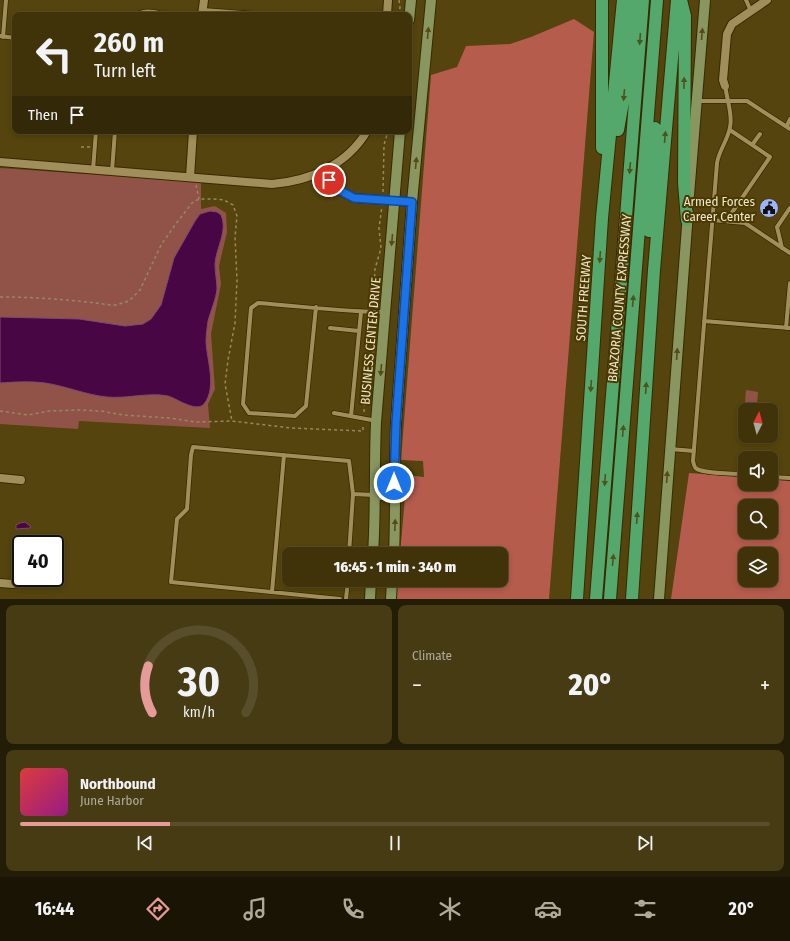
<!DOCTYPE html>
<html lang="en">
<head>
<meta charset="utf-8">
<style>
  body { margin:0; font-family:"Fira Sans Condensed",sans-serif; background:#473b13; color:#f1f3f6; height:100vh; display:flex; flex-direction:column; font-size:15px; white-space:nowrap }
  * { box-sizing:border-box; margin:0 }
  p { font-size:13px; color:#aeaa9c }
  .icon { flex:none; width:22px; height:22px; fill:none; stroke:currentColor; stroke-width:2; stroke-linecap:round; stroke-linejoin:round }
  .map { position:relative; height:599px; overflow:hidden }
  .side { display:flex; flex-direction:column; gap:6px; padding:6px; background:#231c06; flex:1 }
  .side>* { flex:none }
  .guide { position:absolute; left:12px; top:12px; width:400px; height:122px; border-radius:8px; box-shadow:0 2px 6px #0003,0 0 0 1px #594e2b; background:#40330a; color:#f1f3f6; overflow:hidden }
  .needle { width:26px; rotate:6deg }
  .buttons { position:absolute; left:738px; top:403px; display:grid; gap:8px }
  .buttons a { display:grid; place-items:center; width:40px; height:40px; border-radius:8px; background:#40330a; box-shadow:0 2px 6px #0003,0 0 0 1px #594e2b; font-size:20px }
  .speed { position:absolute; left:12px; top:535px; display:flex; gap:8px; font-size:20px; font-weight:700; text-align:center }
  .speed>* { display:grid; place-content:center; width:52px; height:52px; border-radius:50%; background:#40330a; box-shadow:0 2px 6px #0003,0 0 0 1px #594e2b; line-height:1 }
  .speed .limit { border:2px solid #111; border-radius:6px; background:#fff; color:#111 }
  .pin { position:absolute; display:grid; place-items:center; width:34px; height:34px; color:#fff; margin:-17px; border:2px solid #fff; border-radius:50%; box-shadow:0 1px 4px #0007 }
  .me { position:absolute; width:44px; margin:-22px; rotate:0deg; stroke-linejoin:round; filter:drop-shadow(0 0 3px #0008) }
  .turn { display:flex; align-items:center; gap:14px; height:84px; padding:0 16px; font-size:18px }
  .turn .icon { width:52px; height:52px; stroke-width:2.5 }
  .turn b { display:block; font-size:28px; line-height:34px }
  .then { display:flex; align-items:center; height:38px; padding:0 16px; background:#0003; gap:8px; font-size:15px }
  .big { font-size:30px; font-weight:800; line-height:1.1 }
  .side .tile { flex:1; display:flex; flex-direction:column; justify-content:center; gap:6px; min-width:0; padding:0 14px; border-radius:8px; background:#473b13 }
  .side .dial { align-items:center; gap:0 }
  .dial svg { height:104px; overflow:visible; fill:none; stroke:#594e2b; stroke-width:7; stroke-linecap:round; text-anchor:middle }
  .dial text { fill:#f1f3f6; stroke:none }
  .song { display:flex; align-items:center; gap:12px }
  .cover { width:48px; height:48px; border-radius:6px; background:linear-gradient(135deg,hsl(0 70% 55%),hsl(310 70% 35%)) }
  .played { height:4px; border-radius:2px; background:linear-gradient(90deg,#e69b98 20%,#594e2b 20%) }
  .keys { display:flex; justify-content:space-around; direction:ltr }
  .heat { display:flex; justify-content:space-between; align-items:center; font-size:22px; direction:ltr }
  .side .tiles { flex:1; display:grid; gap:6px; grid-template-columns:1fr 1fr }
  .tile:last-child { grid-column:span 2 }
  .trip { position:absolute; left:282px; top:547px; width:226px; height:40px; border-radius:8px; background:#40330a; box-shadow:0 2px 6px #0003,0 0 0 1px #594e2b; font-weight:800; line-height:40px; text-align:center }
  .tab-bar { display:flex; height:64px; justify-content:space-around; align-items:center; background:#1a1404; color:#aeaa9c }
  .tab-bar .icon { width:28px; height:28px }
  .tab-bar .selected { color:#e69b98 }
  .tab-bar b { font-size:18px; color:#f1f3f6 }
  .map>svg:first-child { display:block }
  .green { fill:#915348 }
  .forest { fill:#b55c4d; fill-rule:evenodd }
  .water { fill:#480744; stroke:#7a4a6c }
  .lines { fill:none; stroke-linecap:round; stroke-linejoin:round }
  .lane-casing { stroke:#372a01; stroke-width:5.5 }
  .street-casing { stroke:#372a01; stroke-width:10 }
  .secondary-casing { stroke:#372a01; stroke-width:12 }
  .highway-casing { stroke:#372a01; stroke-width:14 }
  .path { stroke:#97895e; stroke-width:1.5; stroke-dasharray:3 3; stroke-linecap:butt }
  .lane { stroke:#a18f5b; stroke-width:4 }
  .street { stroke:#a18f5b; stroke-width:8 }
  .secondary { stroke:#8a9660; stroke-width:10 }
  .highway { stroke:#55a86c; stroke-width:12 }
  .oneway { fill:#574c13 }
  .oneway2 { fill:#4d551b }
  .route-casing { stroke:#114b97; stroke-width:10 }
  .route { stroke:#1a73e8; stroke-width:7 }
  .labels { text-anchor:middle; stroke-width:4; stroke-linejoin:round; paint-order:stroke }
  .poi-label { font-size:13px; fill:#efe6cb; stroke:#4a3900; text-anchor:end }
  .street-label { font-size:13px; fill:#efe6cb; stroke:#4a3900 }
</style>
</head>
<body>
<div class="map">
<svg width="790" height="599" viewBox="0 0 790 599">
  <rect width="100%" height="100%" fill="#55440d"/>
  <path class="green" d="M0 168 201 182V209L215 206 226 213 227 232 219 266 221 284 211 334 215 389 208 404 210 428 79 421 78 429 0 424Z
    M746 390 758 392 757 404 745 402Z"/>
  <path class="forest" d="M574 19 594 32 549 599H396L397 580H501V554H400L407 475 424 477 423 461 401 460 431 75 457 67 466 46 510 44 531 37Z
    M689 473 745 477V484H771V479L790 481V599H671ZM745 506H771V532H745ZM745 554H771V580H745Z"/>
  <path class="water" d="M210 211 217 212 221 215C228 231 216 248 215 264 215 273 217 281 217 289 216 299 211 310 208 321 207 328 206 335 206 342 207 360 217 388 204 404 196 413 176 398 168 396 149 392 127 399 107 397 86 395 66 386 45 383 30 381 15 382 0 383V317L79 319 125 326 143 324 151 319 161 305 174 258 195 221 200 214Z
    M25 522 31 527 30 528 16 529V525L20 523Z"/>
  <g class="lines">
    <defs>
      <path id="lane" d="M746 0 751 11
        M203 10 271 15
        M137 15C143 10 157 11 164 15
        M0 36 15 38
        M3 37 6 0
        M725 86 728 101H747L790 129
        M698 101H728C730 110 732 119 730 127 728 140 719 150 717 163L693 461C694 464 694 468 697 469 703 473 736 474 745 474
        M787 126 790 119
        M730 130 770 157 731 214 730 222
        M752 145 760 134
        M93 170 96 131
        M112 171 115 131
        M712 220 745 223 790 253
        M782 248 777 227 790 208
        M316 307 306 406 295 416 249 413 243 404 251 308 258 303C300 306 343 312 385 312
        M704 321 790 328
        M330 328 359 331
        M786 328 790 283
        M334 413 377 421
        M351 416 361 312
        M670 449 694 451
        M771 477 790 478
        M353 494 374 495
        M272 592 284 455
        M340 599 171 582 177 519 187 509 191 455 193 447 349 461 353 494 349 554
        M346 599 348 580"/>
      <path id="street" d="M202 15 204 0
        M387 15 388 0
        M725 86 723 80 727 34 732 24 767 0
        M0 162 272 184C310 181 347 165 367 131
        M321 172 337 189 354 198 412 202
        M190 177 193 131
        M0 478 21 480
        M0 583 13 584"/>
      <path id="secondary" d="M409 20 411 0
        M689 195 705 0
        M374 495H394
        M373 554C376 510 374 466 376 422L400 131
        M394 554C396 510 394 467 396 423L412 202 431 0
        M370 599 371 580
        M391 599 392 580
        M659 599 688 213"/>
      <path id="highway" d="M602 0V148
        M681 0 685 16 684 183 687 220
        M618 130 623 102 632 0
        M649 231 655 128
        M577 599 602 218 623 0
        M596 599 643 0
        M610 599 657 0
        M632 599 654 270 677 0"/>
    </defs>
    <use href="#lane" class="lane-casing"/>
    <use href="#street" class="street-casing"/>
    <use href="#secondary" class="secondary-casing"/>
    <use href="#highway" class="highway-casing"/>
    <path class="path" d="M399 15 400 7 399 0
      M81 147H90
      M196 185 199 199
      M383 192 384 145 388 131
      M0 297C38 297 74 300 111 305H116L129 301 140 290 161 245 175 225 192 203 199 199H214L224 200 233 205 237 216 235 237 237 280 235 323 228 360 225 384 232 421
      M373 307 375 269 381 248 379 228 382 206
      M374 317V329
      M0 411 28 415 49 411 79 410 101 411 123 415 169 418 196 422 232 421 291 428 363 431V424
      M364 412 367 378 373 351"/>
    <use href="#lane" class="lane"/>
    <use href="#street" class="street"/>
    <use href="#secondary" class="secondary"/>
    <use href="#highway" class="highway"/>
  </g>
  <defs><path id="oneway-solid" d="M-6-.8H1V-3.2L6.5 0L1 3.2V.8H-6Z"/></defs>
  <g class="oneway">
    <use href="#oneway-solid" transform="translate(428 33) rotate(-85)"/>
    <use href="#oneway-solid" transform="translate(702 34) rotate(-85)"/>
    <use href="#oneway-solid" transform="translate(416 163) rotate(-85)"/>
    <use href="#oneway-solid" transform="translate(392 240) rotate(95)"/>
    <use href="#oneway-solid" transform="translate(677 354) rotate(-86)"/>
    <use href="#oneway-solid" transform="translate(381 370) rotate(95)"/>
    <use href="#oneway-solid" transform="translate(667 477) rotate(-86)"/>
    <use href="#oneway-solid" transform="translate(395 525) rotate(-88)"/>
  </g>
  <g class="oneway2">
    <use href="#oneway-solid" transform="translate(640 39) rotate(94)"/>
    <use href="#oneway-solid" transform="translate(684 83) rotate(-89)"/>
    <use href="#oneway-solid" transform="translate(624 95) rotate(95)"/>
    <use href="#oneway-solid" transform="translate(665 137) rotate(-85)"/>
    <use href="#oneway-solid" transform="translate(630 168) rotate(95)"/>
    <use href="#oneway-solid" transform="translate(600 257) rotate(94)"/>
    <use href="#oneway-solid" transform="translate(633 301) rotate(-85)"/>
    <use href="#oneway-solid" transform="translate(591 386) rotate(94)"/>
    <use href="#oneway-solid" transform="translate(646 388) rotate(-86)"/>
    <use href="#oneway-solid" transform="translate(623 431) rotate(-85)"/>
    <use href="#oneway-solid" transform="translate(605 480) rotate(94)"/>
    <use href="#oneway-solid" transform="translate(637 518) rotate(-86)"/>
    <use href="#oneway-solid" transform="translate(613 560) rotate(-85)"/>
  </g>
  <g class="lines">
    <defs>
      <path id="route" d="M329 180 337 189 354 198 412 202 396 423 394 483"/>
    </defs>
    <use href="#route" class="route-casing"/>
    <use href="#route" class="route"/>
  </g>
  <defs>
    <symbol id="civic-disc" viewBox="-11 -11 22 22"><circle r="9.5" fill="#9db4fd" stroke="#4a3900"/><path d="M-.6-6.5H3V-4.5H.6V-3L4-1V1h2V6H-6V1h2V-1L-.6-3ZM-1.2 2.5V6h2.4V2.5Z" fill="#111"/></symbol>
  </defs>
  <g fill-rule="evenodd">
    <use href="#civic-disc" x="758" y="197" width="22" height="22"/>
  </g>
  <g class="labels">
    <g class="poi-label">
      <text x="755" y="206">Armed Forces<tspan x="755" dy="15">Career Center</tspan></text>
    </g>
    <g class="street-label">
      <text transform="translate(583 298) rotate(-86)" y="5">SOUTH FREEWAY</text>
      <text transform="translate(619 298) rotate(-85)" y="5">BRAZORIA COUNTY EXPRESSWAY</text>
      <text transform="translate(370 341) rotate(-85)" y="5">BUSINESS CENTER DRIVE</text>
    </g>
  </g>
</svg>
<div class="buttons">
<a><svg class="needle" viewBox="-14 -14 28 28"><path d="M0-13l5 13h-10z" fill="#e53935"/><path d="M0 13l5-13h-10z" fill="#aeaa9c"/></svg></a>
<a><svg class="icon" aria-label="sound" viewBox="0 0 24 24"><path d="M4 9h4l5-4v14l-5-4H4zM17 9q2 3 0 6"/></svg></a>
<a><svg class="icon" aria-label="search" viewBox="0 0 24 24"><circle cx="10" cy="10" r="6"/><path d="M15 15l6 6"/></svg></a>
<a><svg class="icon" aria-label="layers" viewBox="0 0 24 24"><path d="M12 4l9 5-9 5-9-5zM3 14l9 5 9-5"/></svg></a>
</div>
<div class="speed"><div class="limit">40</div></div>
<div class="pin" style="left:329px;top:180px;background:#d93025"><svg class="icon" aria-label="arrive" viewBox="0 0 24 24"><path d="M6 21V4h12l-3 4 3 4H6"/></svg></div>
<svg class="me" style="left:394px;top:483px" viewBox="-20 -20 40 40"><circle r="17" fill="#1a73e8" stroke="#fff" stroke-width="3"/><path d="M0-11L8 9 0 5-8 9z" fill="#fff"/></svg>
<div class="trip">16:45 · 1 min · 340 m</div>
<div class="guide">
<div class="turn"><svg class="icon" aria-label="left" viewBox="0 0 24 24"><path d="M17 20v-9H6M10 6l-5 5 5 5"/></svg><div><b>260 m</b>Turn left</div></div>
<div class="then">Then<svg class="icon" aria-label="arrive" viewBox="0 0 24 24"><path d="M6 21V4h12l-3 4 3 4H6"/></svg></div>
</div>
</div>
<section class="side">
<div class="tiles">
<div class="tile dial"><svg viewBox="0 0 100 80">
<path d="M14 69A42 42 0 1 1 86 69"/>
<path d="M14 69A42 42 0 0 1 11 33" stroke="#e69b98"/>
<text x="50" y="56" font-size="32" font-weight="700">30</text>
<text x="50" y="72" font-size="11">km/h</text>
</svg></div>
<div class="tile"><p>Climate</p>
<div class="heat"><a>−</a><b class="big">20°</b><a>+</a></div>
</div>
<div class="tile">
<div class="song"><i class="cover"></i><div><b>Northbound</b><p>June Harbor</p></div></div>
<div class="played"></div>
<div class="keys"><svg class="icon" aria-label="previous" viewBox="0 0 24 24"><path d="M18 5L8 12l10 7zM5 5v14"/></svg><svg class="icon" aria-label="pause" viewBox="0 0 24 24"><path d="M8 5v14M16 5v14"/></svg><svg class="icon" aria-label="next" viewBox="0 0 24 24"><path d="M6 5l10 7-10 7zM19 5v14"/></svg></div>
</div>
</div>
</section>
<nav class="tab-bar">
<b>16:44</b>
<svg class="icon selected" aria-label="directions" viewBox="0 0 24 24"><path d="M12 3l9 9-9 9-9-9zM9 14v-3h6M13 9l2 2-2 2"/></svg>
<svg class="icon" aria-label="music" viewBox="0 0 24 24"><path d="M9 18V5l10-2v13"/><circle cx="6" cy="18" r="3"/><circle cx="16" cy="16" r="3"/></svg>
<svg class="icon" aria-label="phone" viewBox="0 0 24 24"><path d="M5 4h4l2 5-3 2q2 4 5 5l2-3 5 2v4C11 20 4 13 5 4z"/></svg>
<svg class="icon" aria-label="climate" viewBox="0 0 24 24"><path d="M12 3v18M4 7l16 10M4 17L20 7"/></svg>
<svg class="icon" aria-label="car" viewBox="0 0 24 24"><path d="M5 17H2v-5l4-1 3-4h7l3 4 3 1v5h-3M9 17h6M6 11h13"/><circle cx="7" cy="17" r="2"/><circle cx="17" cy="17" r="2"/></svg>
<svg class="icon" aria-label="filters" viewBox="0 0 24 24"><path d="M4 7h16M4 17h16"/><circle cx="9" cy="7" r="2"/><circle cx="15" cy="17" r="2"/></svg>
<b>20°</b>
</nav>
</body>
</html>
